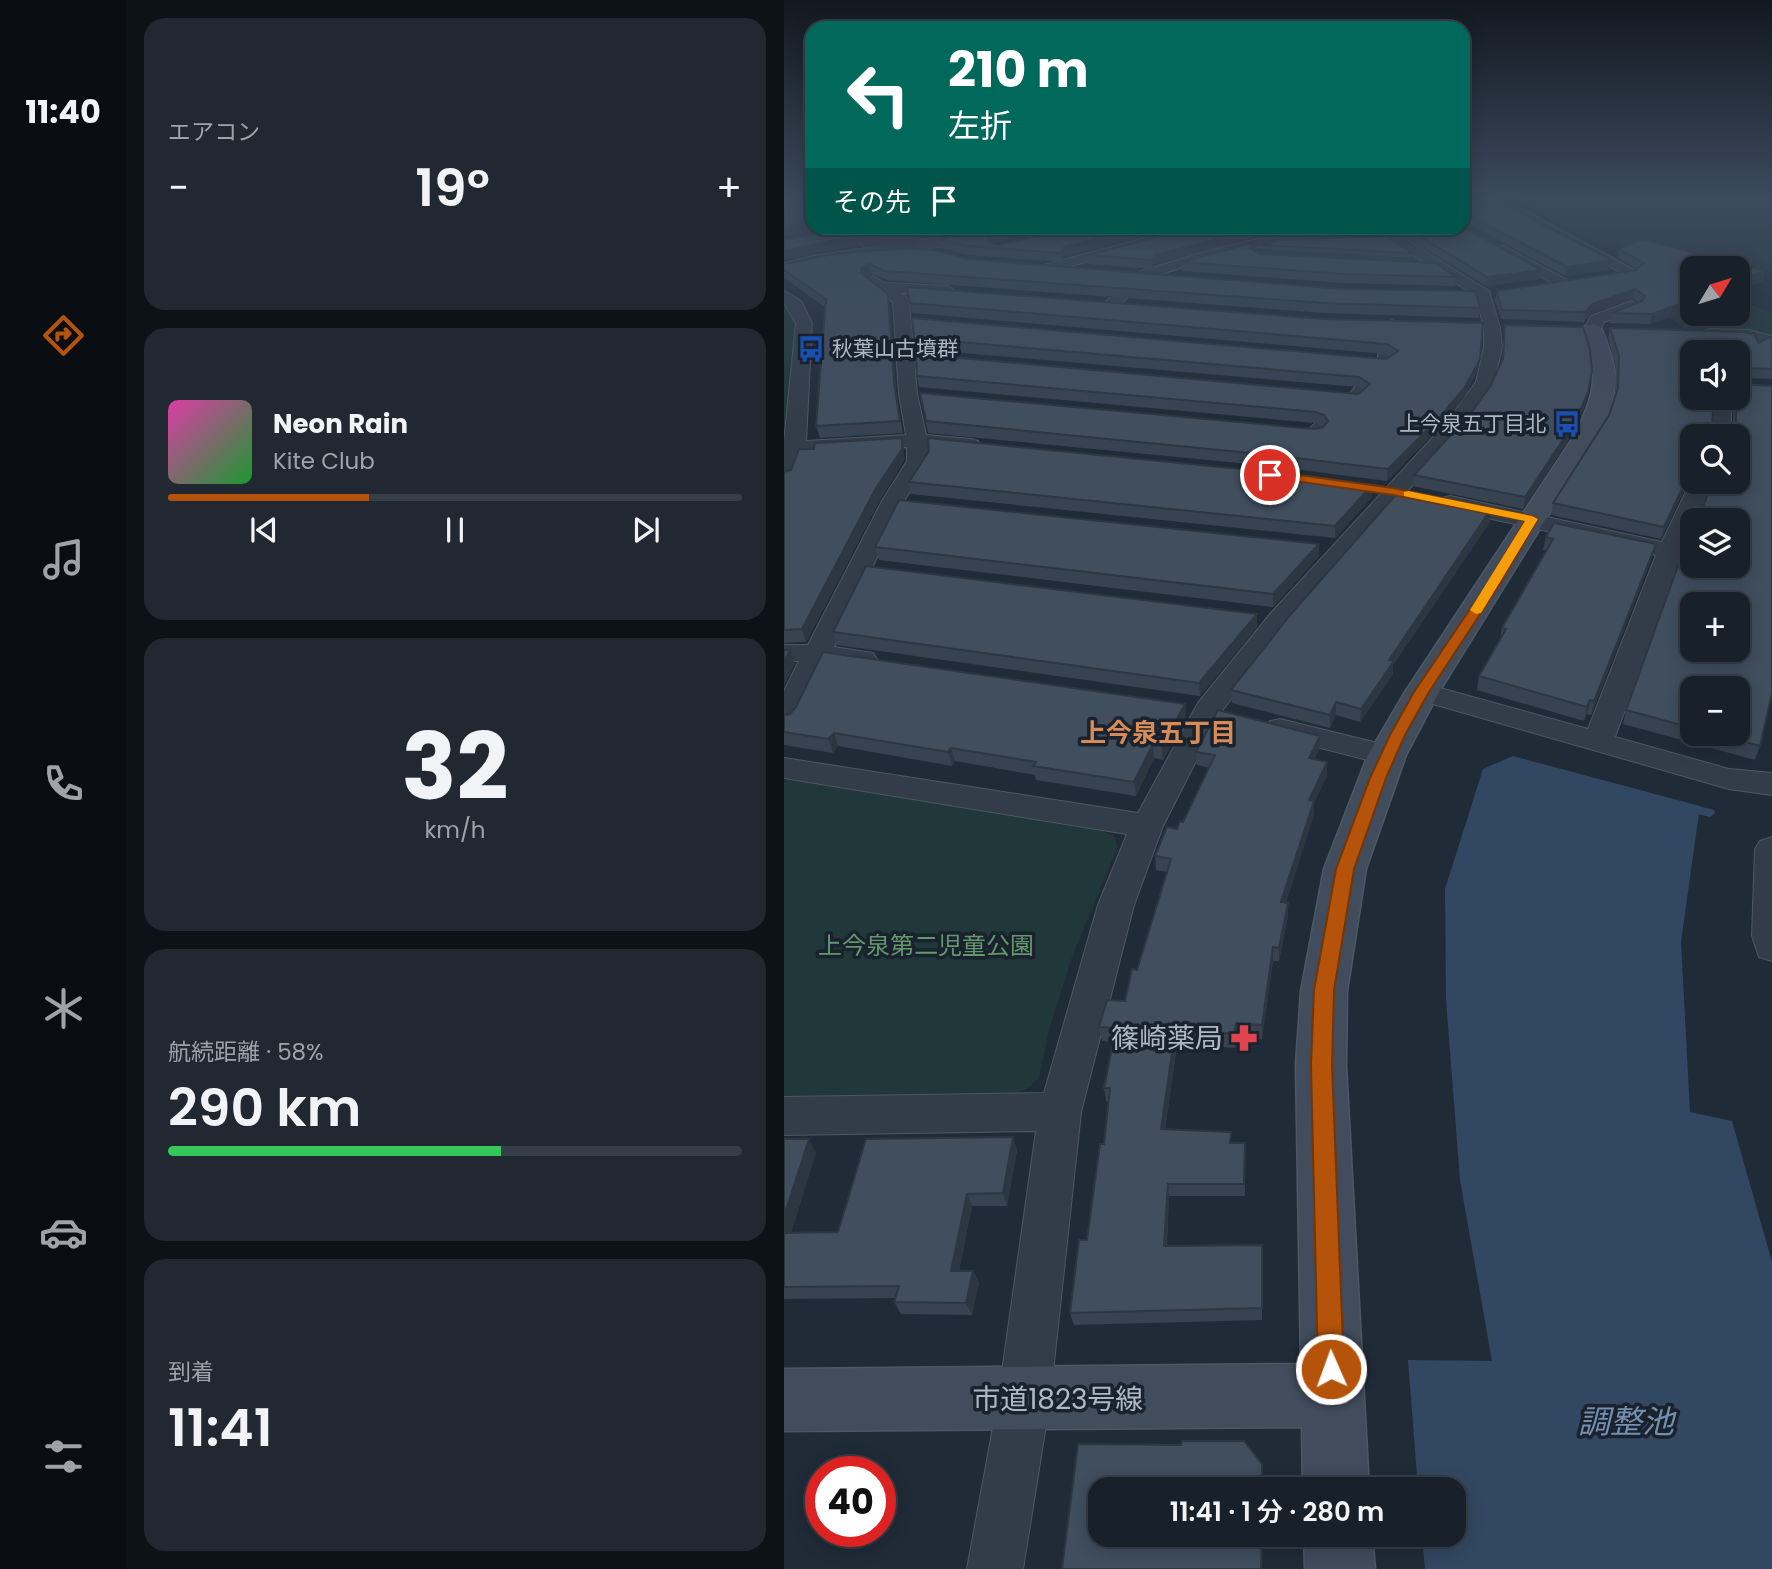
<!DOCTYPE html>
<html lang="ja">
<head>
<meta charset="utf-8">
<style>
  body { margin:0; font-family:Poppins,"Noto Sans JP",sans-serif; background:#212832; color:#f1f3f6; height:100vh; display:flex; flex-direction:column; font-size:26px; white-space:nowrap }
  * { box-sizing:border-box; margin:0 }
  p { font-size:23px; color:#9fa3a8 }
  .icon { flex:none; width:38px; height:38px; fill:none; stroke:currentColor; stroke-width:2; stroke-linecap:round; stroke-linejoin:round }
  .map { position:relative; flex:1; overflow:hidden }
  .details { display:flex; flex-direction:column; gap:18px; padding:18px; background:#0d1217; width:658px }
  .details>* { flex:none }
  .hud { position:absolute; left:21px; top:21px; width:665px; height:214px; border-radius:21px; box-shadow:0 4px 18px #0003,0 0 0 2px #363e47; background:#00695c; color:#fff; overflow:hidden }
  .needle { width:46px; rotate:52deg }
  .tools { position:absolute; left:896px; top:256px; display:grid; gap:14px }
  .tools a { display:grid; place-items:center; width:70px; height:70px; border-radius:14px; background:#18202a; box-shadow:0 4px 18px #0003,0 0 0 2px #363e47; font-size:35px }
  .speed { position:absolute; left:21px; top:1456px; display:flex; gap:14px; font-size:35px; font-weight:700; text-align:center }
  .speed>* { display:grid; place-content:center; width:91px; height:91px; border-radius:50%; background:#18202a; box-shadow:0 4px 18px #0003,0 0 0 2px #363e47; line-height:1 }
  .speed .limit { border:10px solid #d22; background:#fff; color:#111 }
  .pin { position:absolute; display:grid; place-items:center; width:60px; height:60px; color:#fff; margin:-30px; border:4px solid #fff; border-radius:50%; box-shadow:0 2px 7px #0007 }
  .me { position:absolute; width:77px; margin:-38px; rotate:358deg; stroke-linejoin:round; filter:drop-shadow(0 0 5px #0008) }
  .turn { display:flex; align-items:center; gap:24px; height:147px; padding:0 28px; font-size:32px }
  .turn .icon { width:91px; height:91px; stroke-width:2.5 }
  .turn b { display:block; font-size:49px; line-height:60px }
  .then { display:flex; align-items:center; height:66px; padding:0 28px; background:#0003; gap:14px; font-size:26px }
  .big { font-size:52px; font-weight:600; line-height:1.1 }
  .details .widget { flex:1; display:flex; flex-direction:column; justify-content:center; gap:10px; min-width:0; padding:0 24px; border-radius:21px; background:#212832 }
  .details .dial { align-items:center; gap:0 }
  .dial b { font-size:91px; line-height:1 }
  .song { display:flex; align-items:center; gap:21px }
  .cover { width:84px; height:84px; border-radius:10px; background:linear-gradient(135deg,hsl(320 70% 55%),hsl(130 70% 35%)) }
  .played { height:7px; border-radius:4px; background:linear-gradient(90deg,#b45309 35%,#363e47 35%) }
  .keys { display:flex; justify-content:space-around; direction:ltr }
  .heat { display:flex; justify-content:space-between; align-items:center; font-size:38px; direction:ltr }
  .charge { height:10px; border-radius:5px; background:linear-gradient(90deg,#34c759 58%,#363e47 0) }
  .trip { position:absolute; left:304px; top:1477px; width:378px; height:70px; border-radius:21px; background:#18202a; box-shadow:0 4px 18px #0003,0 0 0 2px #363e47; font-weight:600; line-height:70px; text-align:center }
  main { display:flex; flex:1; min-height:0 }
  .dock { display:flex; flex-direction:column; width:126px; justify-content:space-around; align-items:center; background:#0a0d11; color:#9fa3a8 }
  .dock .icon { width:49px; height:49px }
  .dock .current { color:#b45309 }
  .dock b { font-size:32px; color:#f1f3f6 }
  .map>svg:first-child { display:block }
  .green { fill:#21383a }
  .water { fill:#324761 }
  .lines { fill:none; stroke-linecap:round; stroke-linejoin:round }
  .stream { fill:#324761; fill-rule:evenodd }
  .street-casing { stroke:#4e5864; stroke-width:2 }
  .secondary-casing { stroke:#4e5864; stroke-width:3 }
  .street { fill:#333d49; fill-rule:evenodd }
  .secondary { fill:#414c5c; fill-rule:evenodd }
  .wall { fill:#374351; fill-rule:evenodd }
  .shaded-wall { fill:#2d3742 }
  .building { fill:#404e5e; stroke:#2d3742; stroke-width:2; fill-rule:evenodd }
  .route { fill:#b45309; stroke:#753606; stroke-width:2 }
  .slow { fill:#f59e0b }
  .labels { text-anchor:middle; stroke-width:7; stroke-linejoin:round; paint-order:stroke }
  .far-poi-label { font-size:21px; fill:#adb8c6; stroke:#19222d; text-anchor:start }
  .park-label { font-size:24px; fill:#64976e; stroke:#19222d }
  .neighbourhood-label { font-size:26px; font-weight:bold; fill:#d78b57; stroke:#19222d }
  .near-poi-label { font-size:28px; fill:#adb8c6; stroke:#19222d; text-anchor:end }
  .near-street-label { font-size:28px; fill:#adb8c6; stroke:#19222d }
  .near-water-label { font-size:32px; font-style:italic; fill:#748faf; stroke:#19222d }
</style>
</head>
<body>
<main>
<nav class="dock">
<b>11:40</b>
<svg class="icon current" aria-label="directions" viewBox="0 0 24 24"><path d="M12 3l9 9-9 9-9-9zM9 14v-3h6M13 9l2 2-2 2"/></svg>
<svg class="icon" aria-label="music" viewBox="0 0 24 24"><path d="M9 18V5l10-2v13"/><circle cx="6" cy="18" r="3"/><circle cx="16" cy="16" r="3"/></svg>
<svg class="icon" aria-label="phone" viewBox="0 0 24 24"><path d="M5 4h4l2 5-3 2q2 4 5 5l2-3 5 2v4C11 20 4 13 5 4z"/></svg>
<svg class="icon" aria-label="climate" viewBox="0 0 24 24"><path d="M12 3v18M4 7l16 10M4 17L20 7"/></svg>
<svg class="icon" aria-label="car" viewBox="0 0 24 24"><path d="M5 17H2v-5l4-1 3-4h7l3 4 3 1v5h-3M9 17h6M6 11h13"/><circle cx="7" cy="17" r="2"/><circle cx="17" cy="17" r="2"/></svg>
<svg class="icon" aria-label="filters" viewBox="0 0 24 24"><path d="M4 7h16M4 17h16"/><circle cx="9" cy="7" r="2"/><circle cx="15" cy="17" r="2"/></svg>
</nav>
<section class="details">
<div class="widget"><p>エアコン</p>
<div class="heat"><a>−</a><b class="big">19°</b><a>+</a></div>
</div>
<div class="widget">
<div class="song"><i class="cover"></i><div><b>Neon Rain</b><p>Kite Club</p></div></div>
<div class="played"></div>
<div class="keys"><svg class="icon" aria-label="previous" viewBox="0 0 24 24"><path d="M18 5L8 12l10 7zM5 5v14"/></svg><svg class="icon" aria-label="pause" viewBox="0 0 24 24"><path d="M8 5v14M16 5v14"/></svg><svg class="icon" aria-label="next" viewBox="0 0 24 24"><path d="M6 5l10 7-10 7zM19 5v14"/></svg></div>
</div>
<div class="widget dial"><b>32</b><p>km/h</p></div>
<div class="widget"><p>航続距離 · 58%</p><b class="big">290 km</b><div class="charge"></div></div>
<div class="widget"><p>到着</p><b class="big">11:41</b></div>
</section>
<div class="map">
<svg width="988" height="1569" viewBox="0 0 988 1569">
  <rect width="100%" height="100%" fill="#202b38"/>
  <path class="green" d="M735 199H988V272L889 248 819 244 789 235Z
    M604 237 640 260H570L459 252C490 232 566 238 604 237Z
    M908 291V313H954V300L988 313V339L903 330 883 316Z
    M0 302C26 329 8 391 0 424Z
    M9 778 318 831 329 835 334 846 289 954 266 1026 255 1077 247 1086 230 1095 0 1102V781Z"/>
  <path class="water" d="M729 756 916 806 897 942 906 1112 948 1121 988 1262V1569H641L638 1535H670V1489H634L624 1360 708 1361 676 1180 662 1000 661 889 699 769Z"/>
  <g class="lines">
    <path class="stream" d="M902 803 930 810 931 813 926 817 898 810 897 807 898 804Z"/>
    <defs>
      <path id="street" d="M679 202 734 207 856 273 849 277 844 276 726 214 679 210Z
        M217 228H241L239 231C160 250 79 254 0 271V263L29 256Z
        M398 228H419L417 231 265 272 258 268 260 265Z
        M589 228H604L705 291 716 328 718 347 710 383 677 430 505 625 437 712 379 826 350 905 297 1112 266 1400 239 1569H183L214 1400 252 1131 0 1135V1097L260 1093 314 905 343 834 0 778V758L354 813 414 703 487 613 663 422 692 382 700 347V328L692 296 602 238 494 242 437 256 367 277 333 307 327 309 319 304 357 271 427 250 494 234 590 230Z
        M720 246 785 281 788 284 780 289 775 287 715 253V247Z
        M89 276 101 283 164 286 172 291 164 296 117 293 125 300 133 394 142 435 187 439 194 441 197 445 194 449 187 451 144 447 145 461 120 501 50 647 89 653 93 659 89 665 79 667 42 662 15 719 10 725 0 728V691L15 661H0V645H24L98 501 123 461V447L19 453 8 481 0 482V442L12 323 0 303V291L17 301 28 323 22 441 122 435 115 394 109 302 84 284 81 281Z
        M848 301 856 306 854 309 820 322 814 334 808 335 800 330 807 316Z
        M608 319 616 324 608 366 581 400 494 480H478L475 475 478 470 567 392 593 361 600 324Z
        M928 329 964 330 988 336V346L964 340 922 338 920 334 922 330Z
        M929 397H947V436H927Z
        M908 479 929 481 912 520H908V528L831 737 945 769 988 773V795L945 789 628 698 624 692 628 686 638 683 804 729 872 555 658 508 655 503 658 498 666 496 878 542Z
        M496 719 614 748 618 755 614 762 603 765 486 735 481 728 486 721Z
        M988 837V961L975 957 968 936 971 849 976 841Z"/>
      <path id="secondary" d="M808 324 815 326 818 330C834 371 836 383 820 425L655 692 622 755 582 869 563 991 562 1065 585 1489H519L518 1427 0 1431V1369L517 1364 512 1065 517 991 540 869 584 755 621 692 792 433C813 387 814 377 798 330L801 326Z
        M520 1535H588L591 1569H521Z"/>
    </defs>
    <use href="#street" class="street-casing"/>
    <use href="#secondary" class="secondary-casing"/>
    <use href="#street" class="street"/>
    <use href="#secondary" class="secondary"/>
  </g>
  <path class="wall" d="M679 199H706L705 202 679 200Z
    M679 203 826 270 781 276 679 221Z
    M59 228 138 237 132 239 131 244 80 247 73 245 0 260V240Z
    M222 228H273L208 243 213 245 291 228H390L281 256 278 262 184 255 157 248 155 239Z
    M407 228H566L493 231 371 264 369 269 305 264 304 255Z
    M607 228H679L756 279 702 286Z
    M858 239 981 271 979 281 954 290V268H908V308L866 324 826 323 828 313 854 302 849 299 806 314 800 322 717 319 711 300 713 291 852 270 853 269 834 258 835 249Z
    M472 242V251L476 254 672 277 671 286 559 283 398 271V262Z
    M478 245 628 253 627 258 478 249Z
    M182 259 696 308 695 318 540 313 103 280 88 274 82 277 106 303 112 394 119 433 36 438 32 426 41 307 0 278V264Z
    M123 287 540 319 694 369 680 398 655 428 603 481 486 466 144 433 136 393 531 429 540 426 531 423 135 387 133 376 574 394 578 390 574 387 132 349 130 338 602 359 606 357 602 354 128 313Z
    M721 325 802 403 790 432 739 509 629 486 630 475 687 413 707 385 718 361Z
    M826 328 975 343 988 337V379L955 378 976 746 971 760 839 724 842 710 918 509 954 481 908 436V478H906L877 539 767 515 769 503 825 415 831 395 832 367 824 338ZM908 352H954V397H949V427L928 426ZM908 688 954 733H908Z
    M120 450V460L96 500 22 642 0 643V472Z
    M125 482 588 485V497L551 538 127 494Z
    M707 509 706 522 609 665V674L576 722 552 715 546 728 448 703 447 690Z
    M762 537 872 544 868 557 807 715 803 714 800 721 693 690 695 676 716 640 718 628 762 550H759Z
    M91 547 535 556 489 607 95 560Z
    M473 627 416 696 53 645 49 632Z
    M401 704 402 717 379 760 370 758 352 796 252 780 251 775 171 761 168 766 54 746 49 753 0 745V715Z
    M535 750 530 760 543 776 530 803V815L502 902 504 903V916L495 961H489L478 1039 453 1036 451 1048 396 1043 393 1046 381 1130 447 1132V1143L461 1156V1196H385L383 1246 478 1245V1320L290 1325 286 1313 303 1240 320 1144 325 1101H322L320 1088 329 1042 318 1041 315 1027 341 1001 353 970 383 872 372 870 371 856 399 822 425 768 413 765 412 752Z
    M0 1139 32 1152 7 1233 54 1232 233 1150 223 1206H188L175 1271H189L195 1283 188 1315 117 1314 110 1302 111 1298 0 1299Z"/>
  <path class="shaded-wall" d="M28 221V228H42L0 236V227Z
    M144 228H204L138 237 132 239 131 244 80 247 78 238Z
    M234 228H273L208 242 204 249 203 240 207 234Z
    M356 228H390L281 256 278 262 277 253 280 247Z
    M475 228H493V231L371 264 369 269 368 260 371 255Z
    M71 236 73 245 0 260V251Z
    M472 242 473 251 467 257 466 248Z
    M828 260 826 270 781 276 783 267Z
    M85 264 88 274 80 279 77 273V269Z
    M757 270 756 279 702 286 703 277Z
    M981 271 979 281 954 290V282Z
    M851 289 849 299 806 314 800 322 802 312 808 304Z
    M104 294 106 303 112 394 119 433 110 383Z
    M908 299V308L866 324 868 314Z
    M696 359 694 369 680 398 655 428 603 481 604 469Z
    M808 371 802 403 790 432 739 509 741 497Z
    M118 438 120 450V460L96 500 22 642 18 629Z
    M908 467 906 478 877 539 880 527Z
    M588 485V497L551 538V526Z
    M707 509 706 522 609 665V674L576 722 577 709 605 660Z
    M535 544V556L489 607V594Z
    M872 544 868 557 807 715 810 701Z
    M473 614V627L416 696 415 683Z
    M6 650 11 664 0 686V662Z
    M806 700 803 714 800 721 803 707Z
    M552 702V715L546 728V715Z
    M401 704 402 717 379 760 378 746Z
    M50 733 54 746 49 753 44 739Z
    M536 736 535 750 524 772 525 758Z
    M369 744 370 758 352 796 350 782Z
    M167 748 171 761 168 766 164 752Z
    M543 762V776L530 803V815L497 916V902L525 800Z
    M504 903V916L495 961V948Z
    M489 947V961L478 1039V1025Z
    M452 1023 453 1036 451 1048 450 1034Z
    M394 1029 396 1043 393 1046 379 1143 377 1129 391 1032Z
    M229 1137 233 1150 223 1206 219 1193Z
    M25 1139 32 1152 3 1246 0 1241V1216Z
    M384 1184 385 1196 382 1258 380 1246Z
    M183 1194 188 1206 172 1283 167 1271Z
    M189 1271 195 1283 188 1315 182 1303Z"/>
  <path class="building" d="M0 199H28V221L0 227Z
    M679 203 726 208 828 260 783 267 679 212V213Z
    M679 227 757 270 703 277 622 228H679Z
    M59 228H144L130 230V235L78 238 71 236 0 251V240Z
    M222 228H234L207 234 203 240 213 245 291 228H356L280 247 277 253 183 246 155 239Z
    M407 228H475L371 255 368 260 304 255Z
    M602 236 628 253 478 245 495 240Z
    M858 239 981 271 954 282V268H908V299L868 314 828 313 858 301 861 296 851 289 808 304 802 312 718 310 713 291 852 270 860 263 835 249Z
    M472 242 466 248 476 254 651 263 672 277 559 274 398 262Z
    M122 248 150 250 182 259 559 289 691 291 696 308 540 303 101 271 85 264 77 269V273L104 294 110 383 116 421 32 426 42 299 0 270V264L49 254Z
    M123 287 540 319 699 323 696 359 681 387 656 417 604 469 486 455 142 421 136 393 531 429 539 427 544 421 540 415 532 412 133 376 132 354 574 394 586 384 575 377 130 338 128 318 602 359 614 351 603 344 126 303Z
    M721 325 799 327 806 350 808 371 804 392 792 420 741 497 630 475 687 413 707 385 719 359Z
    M826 328 960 332 970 334 975 343 986 337H988V369L957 368 954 370 955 384 988 386V693L976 746 929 733H954V688H908V728L842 710 908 527V565H954V520H911L914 510 918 509 929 481H954V436H908V467L880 527 769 503 825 415 834 388 835 356ZM908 352H954V397H952V427L928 426 930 397H908ZM908 604H954V649H908Z
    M118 438V449L92 488 18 629 0 630V472L7 470 15 449H30L31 443Z
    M144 438 486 472 588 485 551 526 125 482 145 451Z
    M616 490 707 509 605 660 610 661 577 709 552 702 546 715 447 690 507 614Z
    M115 500 535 544 489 594 91 547Z
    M770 523 872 544 810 701 806 700 803 707 695 676 722 629 718 628 769 539 762 537Z
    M82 566 473 614 415 683 49 632Z
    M0 650H6L0 662Z
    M39 652 401 704 378 746 369 744 350 782 249 766 252 762 167 748 164 752 50 733 44 739 0 732V715L6 714 12 707Z
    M434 710 536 736 525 758 543 762 525 800 530 801 497 902 504 903 495 948 489 947 478 1025 452 1023 450 1034 394 1029 391 1032 377 1129 447 1132 446 1143H461L460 1184H384L380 1246 478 1245V1308L286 1313 295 1240H303L316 1144H320L326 1088H320L332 1028 315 1027 323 1000 341 1001 348 969 353 970 387 859 371 856 383 827 393 829 396 821 399 822 431 755 412 752Z
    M229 1137 219 1193 183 1194 167 1271H189L182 1303 110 1302 115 1286 0 1287V1233L54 1232 82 1139Z
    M0 1139H25L0 1216Z
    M398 1441H460L478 1464V1489H317V1535H478L477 1569H278L294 1444 397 1445Z"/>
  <linearGradient id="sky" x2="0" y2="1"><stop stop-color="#12181f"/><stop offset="0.47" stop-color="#3c4a5e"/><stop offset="1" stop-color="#3c4a5e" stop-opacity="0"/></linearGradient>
  <rect width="988" height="419" fill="url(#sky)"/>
  <path class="route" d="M486 471 609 488 748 516 754 519 718 581 645 692 621 735 602 778 570 869 550 990 548 1065 560 1369 556 1378 547 1382 538 1378 534 1369 527 1065 530 990 552 869 586 778 606 735 630 692 705 581 741 521 609 495 482 477 481 475Z"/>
  <path class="slow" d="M624 491 748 516 754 519 697 613 692 614 686 610 741 521 620 496V492Z"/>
  <defs>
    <symbol id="bus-bare" viewBox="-9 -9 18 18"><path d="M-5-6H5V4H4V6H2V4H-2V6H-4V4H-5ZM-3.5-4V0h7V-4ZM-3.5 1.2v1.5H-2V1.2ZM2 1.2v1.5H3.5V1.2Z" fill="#1a4fb4" stroke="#19222d" stroke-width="2.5" paint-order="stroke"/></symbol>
    <symbol id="pharmacy-bare" viewBox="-9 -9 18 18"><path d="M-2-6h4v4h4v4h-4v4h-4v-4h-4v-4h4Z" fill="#e0444e" stroke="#19222d" stroke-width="2.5" paint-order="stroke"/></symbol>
  </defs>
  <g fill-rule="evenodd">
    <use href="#bus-bare" x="8" y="330" width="38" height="38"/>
    <use href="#bus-bare" x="764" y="405" width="38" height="38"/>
    <use href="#pharmacy-bare" x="441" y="1019" width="38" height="38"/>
  </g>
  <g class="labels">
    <g class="far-poi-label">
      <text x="48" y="356">秋葉山古墳群</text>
      <text x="762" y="431" text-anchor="end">上今泉五丁目北</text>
    </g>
    <g class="park-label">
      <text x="142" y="954">上今泉第二児童公園</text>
    </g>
    <g class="neighbourhood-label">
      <text x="374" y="742">上今泉五丁目</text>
    </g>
    <g class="near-poi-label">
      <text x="439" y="1048">篠崎薬局</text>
    </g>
    <g class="near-street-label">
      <text x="274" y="1409">市道1823号線</text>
    </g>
    <g class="near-water-label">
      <text x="842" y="1433">調整池</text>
    </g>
  </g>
</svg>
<div class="tools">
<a><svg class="needle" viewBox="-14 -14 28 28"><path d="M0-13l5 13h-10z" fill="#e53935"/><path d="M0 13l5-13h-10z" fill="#9fa3a8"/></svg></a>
<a><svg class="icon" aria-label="sound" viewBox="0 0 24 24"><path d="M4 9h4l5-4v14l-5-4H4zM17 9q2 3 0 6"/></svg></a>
<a><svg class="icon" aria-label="search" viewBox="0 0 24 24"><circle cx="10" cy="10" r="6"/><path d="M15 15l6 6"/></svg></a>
<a><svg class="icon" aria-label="layers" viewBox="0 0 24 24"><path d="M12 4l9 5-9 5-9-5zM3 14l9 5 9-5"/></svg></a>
<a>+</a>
<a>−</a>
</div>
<div class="speed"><div class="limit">40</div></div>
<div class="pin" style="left:486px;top:475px;background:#d93025"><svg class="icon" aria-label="arrive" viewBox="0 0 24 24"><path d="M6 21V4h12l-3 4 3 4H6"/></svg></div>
<svg class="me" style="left:547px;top:1369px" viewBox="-20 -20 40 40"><circle r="17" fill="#b45309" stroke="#fff" stroke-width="3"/><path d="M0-11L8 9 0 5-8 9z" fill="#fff"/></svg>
<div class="trip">11:41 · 1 分 · 280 m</div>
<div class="hud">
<div class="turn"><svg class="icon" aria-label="left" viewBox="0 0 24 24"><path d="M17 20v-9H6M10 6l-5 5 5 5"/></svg><div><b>210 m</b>左折</div></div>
<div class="then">その先<svg class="icon" aria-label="arrive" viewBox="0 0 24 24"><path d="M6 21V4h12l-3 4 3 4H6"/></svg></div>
</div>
</div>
</main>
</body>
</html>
